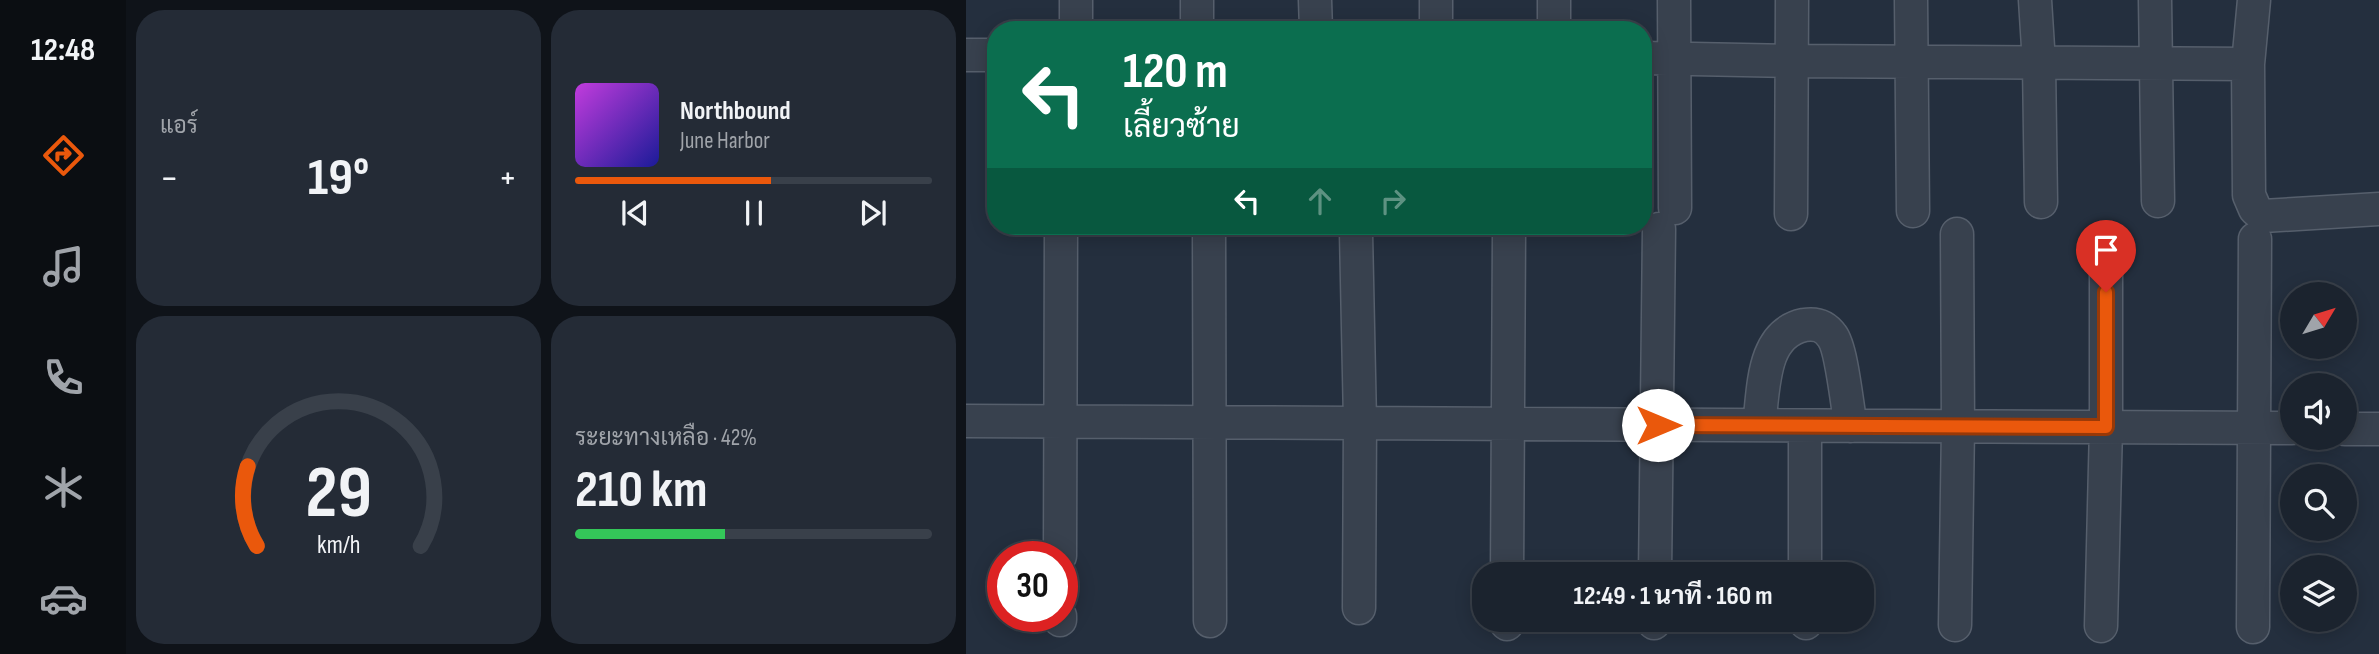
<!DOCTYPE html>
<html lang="th">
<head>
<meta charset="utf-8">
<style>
  body { margin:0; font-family:"Sofia Sans Condensed",Sarabun,sans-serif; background:#242b36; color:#f1f3f6; height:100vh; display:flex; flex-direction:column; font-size:26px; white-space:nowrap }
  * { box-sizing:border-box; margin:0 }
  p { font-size:23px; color:#a0a4aa }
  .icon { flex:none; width:38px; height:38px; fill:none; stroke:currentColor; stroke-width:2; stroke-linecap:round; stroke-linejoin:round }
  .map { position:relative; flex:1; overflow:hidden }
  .sheet { display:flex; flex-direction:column; gap:10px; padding:10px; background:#0f1319; width:840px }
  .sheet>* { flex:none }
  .guide { position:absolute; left:21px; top:21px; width:665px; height:214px; border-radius:28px; box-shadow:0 4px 18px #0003,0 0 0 2px #39404a; background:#0b6e4f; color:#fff; overflow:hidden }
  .needle { width:46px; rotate:52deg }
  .buttons { position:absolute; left:1314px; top:282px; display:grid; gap:14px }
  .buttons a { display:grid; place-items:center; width:77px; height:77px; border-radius:50%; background:#1b232e; box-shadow:0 4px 18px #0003,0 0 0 2px #39404a; font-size:35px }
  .speed { position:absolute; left:21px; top:541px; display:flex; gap:14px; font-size:35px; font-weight:700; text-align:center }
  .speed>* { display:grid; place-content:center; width:91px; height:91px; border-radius:50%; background:#1b232e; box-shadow:0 4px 18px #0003,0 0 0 2px #39404a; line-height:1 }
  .speed .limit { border:10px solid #d22; background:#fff; color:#111 }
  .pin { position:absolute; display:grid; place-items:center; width:60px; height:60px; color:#fff; margin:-72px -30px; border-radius:50% 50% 50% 0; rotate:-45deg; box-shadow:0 0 7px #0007 }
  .pin .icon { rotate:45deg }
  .me { position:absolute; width:77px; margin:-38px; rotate:90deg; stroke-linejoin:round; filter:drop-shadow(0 0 5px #0008) }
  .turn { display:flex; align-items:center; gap:24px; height:147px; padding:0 21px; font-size:32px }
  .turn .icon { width:91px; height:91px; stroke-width:2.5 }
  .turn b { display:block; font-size:49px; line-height:60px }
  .lanes { display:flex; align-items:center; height:66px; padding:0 21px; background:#0003; justify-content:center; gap:35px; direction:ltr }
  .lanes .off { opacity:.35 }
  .big { font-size:52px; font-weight:700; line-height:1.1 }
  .sheet .card { flex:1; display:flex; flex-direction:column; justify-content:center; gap:10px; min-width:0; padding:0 24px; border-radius:28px; background:#242b36 }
  .sheet .dial { align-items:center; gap:0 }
  .dial svg { height:182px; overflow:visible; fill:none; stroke:#39404a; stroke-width:7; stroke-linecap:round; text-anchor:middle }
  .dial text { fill:#f1f3f6; stroke:none }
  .song { display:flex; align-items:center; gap:21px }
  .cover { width:84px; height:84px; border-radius:10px; background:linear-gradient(135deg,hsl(290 70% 55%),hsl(240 70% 35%)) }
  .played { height:7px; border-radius:4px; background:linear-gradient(90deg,#ea580c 55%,#39404a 55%) }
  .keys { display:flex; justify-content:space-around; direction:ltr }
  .heat { display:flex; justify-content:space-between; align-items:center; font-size:38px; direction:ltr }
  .charge { height:10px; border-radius:5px; background:linear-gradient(90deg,#34c759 42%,#39404a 0) }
  .sheet .tiles { flex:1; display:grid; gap:10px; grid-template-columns:repeat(2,1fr) }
  .trip { position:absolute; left:506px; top:562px; width:402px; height:70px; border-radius:28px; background:#1b232e; box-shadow:0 4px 18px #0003,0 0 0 2px #39404a; font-weight:700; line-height:70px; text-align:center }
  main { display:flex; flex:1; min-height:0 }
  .dock { display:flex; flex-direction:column; width:126px; justify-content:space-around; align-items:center; background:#0b0e12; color:#a0a4aa }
  .dock .icon { width:49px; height:49px }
  .dock .active { color:#ea580c }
  .dock b { font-size:32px; color:#f1f3f6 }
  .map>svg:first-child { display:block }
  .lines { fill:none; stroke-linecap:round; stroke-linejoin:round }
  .minor-casing { stroke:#565f6c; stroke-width:35 }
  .minor { stroke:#38414e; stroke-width:32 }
  .route-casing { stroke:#983908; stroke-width:18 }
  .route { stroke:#ea580c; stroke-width:12 }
</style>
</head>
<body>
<main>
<nav class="dock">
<b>12:48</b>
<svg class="icon active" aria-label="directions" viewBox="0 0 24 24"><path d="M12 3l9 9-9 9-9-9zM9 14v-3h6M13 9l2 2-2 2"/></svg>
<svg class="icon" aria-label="music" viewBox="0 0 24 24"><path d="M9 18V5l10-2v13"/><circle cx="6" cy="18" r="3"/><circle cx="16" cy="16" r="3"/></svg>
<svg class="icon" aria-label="phone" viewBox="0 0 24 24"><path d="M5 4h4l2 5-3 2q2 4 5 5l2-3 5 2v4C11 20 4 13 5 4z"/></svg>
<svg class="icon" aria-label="climate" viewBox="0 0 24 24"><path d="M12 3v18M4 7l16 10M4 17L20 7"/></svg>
<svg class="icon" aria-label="car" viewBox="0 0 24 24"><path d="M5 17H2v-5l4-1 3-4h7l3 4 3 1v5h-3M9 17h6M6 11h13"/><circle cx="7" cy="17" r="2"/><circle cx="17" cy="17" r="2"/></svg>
</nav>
<section class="sheet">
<div class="tiles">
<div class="card"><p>แอร์</p>
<div class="heat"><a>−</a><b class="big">19°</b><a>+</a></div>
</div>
<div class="card">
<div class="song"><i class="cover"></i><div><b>Northbound</b><p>June Harbor</p></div></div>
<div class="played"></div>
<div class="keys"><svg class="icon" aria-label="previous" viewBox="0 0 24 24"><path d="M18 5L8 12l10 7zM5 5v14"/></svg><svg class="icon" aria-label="pause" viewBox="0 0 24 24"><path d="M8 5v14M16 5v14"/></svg><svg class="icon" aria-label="next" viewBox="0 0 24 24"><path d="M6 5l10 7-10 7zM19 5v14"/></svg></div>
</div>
<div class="card dial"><svg viewBox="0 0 100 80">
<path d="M14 69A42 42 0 1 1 86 69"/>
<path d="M14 69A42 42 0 0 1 10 34" stroke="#ea580c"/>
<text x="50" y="56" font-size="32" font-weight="700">29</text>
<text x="50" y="72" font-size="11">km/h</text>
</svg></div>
<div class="card"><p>ระยะทางเหลือ · 42%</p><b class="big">210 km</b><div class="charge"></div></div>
</div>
</section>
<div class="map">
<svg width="1413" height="654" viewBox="0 0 1413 654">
  <rect width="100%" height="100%" fill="#242f3e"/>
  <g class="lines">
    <defs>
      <path id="minor" d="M231 0V30
        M349 0 350 30
        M708 0 709 208
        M945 0 947 211
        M1069 0 1073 63 1075 202
        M1189 0 1192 201
        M1288 0 1282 64 1283 195 1289 209 1297 216 1413 209
        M110 30V0
        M470 30V0
        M588 30V0
        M0 55H30
        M677 58 827 61 1282 64
        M825 214 826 0
        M243 226 244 621
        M390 233 394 422 393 608
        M0 421 1326 428
        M793 425C798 390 795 334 838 325 850 323 859 326 866 336 876 349 881 407 885 426
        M839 426V574
        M1379 429H1413
        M94 556 95 226
        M541 574 543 234
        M689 574 693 229
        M94 620V616
        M840 620V623
        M688 623V620
        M541 624V620
        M989 625 992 426 991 234
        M1135 626 1140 427V238
        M1287 627 1289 239"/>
    </defs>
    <use href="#minor" class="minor-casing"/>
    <use href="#minor" class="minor"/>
  </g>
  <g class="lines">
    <defs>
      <path id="route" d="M692 425 1140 427V292"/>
    </defs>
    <use href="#route" class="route-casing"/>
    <use href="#route" class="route"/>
  </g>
</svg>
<div class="buttons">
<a><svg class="needle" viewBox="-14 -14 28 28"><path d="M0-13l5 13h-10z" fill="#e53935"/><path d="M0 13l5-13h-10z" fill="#a0a4aa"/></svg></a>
<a><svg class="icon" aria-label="sound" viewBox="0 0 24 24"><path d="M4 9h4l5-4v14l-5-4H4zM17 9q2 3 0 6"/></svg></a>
<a><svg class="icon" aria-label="search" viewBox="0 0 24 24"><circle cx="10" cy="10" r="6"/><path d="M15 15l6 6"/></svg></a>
<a><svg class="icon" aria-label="layers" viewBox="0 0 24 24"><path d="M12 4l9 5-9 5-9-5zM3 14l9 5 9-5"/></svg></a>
</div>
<div class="speed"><div class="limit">30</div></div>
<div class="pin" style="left:1140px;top:292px;background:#d93025"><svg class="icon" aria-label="arrive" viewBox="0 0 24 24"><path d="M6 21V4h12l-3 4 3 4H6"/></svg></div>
<svg class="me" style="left:692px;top:425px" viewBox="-20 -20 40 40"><circle r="19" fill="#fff"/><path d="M0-13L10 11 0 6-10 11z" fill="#ea580c"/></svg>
<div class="trip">12:49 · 1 นาที · 160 m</div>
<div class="guide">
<div class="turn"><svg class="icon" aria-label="left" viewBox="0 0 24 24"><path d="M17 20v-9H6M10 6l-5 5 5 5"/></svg><div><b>120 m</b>เลี้ยวซ้าย</div></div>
<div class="lanes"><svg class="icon" aria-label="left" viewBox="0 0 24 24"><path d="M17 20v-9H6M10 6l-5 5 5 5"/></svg><svg class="icon off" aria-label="ahead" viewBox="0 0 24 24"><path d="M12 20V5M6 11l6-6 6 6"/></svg><svg class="icon off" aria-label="right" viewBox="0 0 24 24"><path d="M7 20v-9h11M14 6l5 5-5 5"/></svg></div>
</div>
</div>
</main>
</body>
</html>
